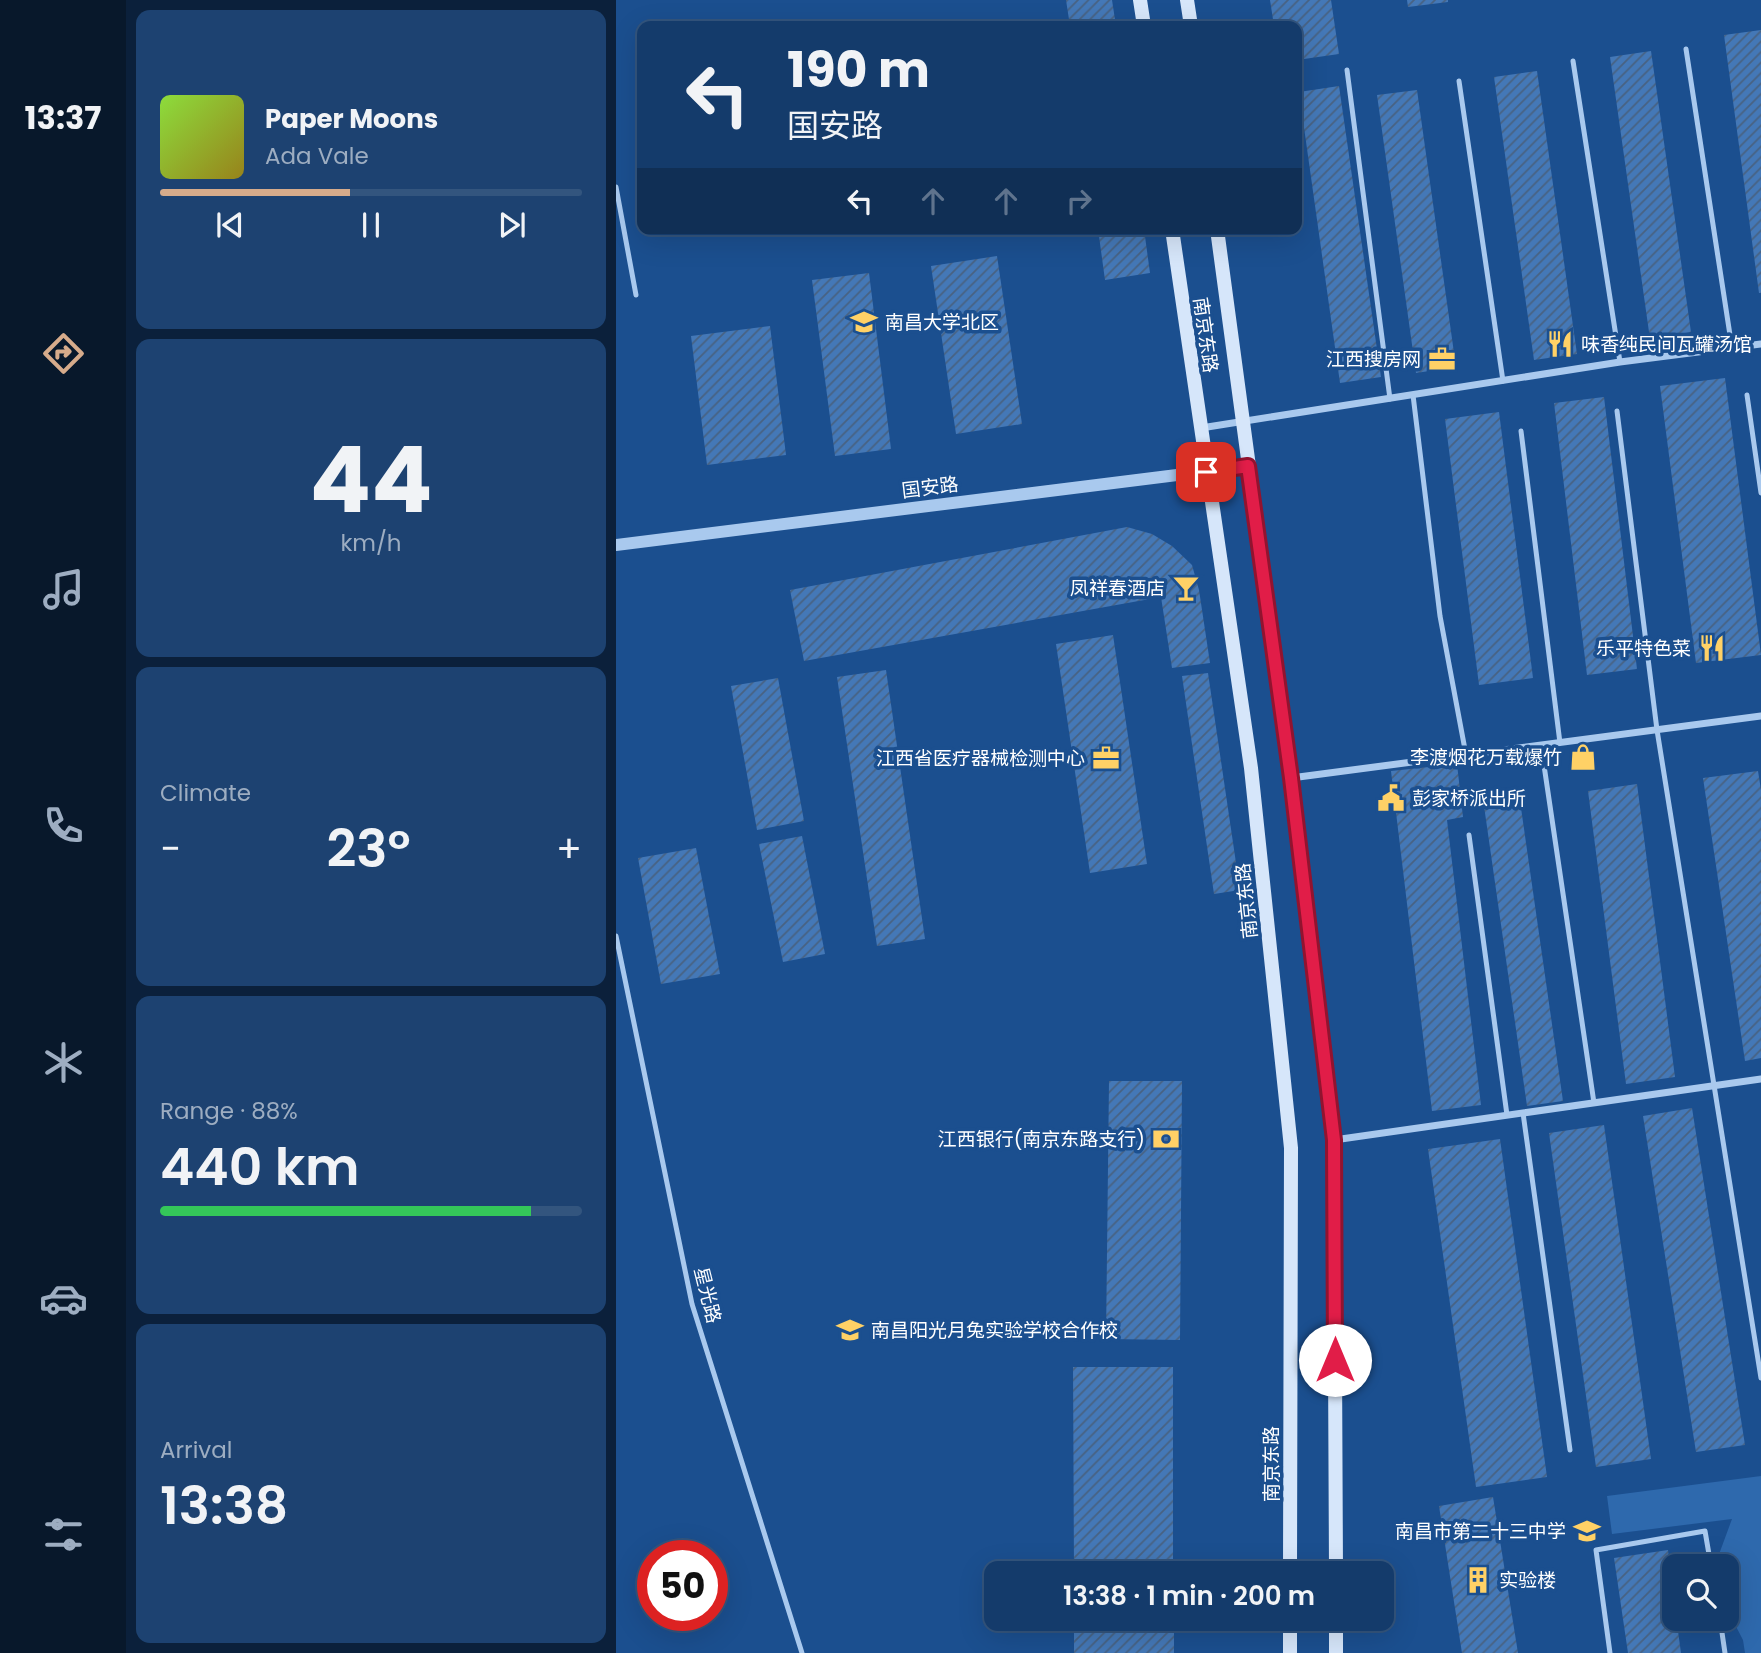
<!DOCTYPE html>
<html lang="en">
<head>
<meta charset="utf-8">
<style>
  body { margin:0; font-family:Poppins,"Noto Sans SC",sans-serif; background:#1d4271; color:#f1f3f6; height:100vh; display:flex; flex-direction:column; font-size:26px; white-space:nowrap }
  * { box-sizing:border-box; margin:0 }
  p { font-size:23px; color:#9dadc1 }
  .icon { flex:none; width:38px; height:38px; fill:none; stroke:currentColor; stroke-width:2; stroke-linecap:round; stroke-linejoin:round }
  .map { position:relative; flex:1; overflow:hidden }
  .details { display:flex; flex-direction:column; gap:10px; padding:10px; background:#0b203b; width:490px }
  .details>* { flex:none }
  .hud { position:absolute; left:21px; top:21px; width:665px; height:214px; border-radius:14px; box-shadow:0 7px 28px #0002,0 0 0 2px #33557e; background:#143b6b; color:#f1f3f6; overflow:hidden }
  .fabs { position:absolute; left:1046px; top:1554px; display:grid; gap:14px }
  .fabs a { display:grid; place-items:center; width:77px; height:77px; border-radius:14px; background:#143b6b; box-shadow:0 7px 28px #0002,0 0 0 2px #33557e; font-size:35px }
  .speed { position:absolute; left:21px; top:1540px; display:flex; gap:14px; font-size:35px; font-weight:700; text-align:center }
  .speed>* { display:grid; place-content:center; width:91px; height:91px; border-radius:50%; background:#143b6b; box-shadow:0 7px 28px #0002,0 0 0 2px #33557e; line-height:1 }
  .speed .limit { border:10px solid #d22; background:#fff; color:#111 }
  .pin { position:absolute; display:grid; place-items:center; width:60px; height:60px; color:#fff; margin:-30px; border-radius:14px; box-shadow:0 4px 10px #0006 }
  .me { position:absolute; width:77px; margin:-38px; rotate:0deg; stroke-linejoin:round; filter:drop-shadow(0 0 5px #0008) }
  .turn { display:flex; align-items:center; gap:24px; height:147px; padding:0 35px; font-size:32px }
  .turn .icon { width:91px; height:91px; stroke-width:2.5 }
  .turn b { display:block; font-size:49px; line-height:60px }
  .lanes { display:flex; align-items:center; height:66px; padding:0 35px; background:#0003; justify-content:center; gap:35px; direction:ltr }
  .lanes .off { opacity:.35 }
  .big { font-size:52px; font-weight:600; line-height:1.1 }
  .details .tile { flex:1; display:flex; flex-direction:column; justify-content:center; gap:10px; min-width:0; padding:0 24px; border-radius:14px; background:#1d4271 }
  .details .dial { align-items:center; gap:0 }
  .dial b { font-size:91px; line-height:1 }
  .song { display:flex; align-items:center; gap:21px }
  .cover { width:84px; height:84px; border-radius:10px; background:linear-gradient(135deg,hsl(90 70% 55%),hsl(50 70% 35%)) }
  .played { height:7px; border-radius:4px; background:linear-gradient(90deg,#d6ab8b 45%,#33557e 45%) }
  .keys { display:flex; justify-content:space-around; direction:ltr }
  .heat { display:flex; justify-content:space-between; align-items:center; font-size:38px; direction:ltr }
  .charge { height:10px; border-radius:5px; background:linear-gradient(90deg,#34c759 88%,#33557e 0) }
  .trip { position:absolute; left:368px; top:1561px; width:410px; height:70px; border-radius:14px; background:#143b6b; box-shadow:0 7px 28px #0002,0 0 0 2px #33557e; font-weight:600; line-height:70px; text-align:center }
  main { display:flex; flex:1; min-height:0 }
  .tabs { display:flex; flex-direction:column; width:126px; justify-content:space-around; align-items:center; background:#08182b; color:#9dadc1 }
  .tabs .icon { width:49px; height:49px }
  .tabs .current { color:#d6ab8b }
  .tabs b { font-size:32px; color:#f1f3f6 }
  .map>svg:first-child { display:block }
  .pitch { fill:#2e69ad }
  .building { fill:url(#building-hatch) }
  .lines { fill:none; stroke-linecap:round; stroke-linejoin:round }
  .service { stroke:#a9c9ee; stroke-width:5 }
  .minor { stroke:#a9c9ee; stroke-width:7 }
  .tertiary { stroke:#a9c9ee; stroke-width:12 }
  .secondary { stroke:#d6e6fa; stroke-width:14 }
  .route-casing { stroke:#92132f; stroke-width:18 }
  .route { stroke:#e11d48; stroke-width:12 }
  .labels { text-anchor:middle; stroke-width:7; stroke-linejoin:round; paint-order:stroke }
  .poi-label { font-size:19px; fill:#fff; stroke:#1b4f8f; text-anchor:end }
  .street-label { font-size:19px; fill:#fff; stroke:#1b4f8f }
</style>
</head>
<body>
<main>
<nav class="tabs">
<b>13:37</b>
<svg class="icon current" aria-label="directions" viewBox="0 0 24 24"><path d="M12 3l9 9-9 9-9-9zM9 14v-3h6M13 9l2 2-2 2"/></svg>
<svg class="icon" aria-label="music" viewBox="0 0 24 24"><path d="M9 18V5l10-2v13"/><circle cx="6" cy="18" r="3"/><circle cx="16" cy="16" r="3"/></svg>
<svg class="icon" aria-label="phone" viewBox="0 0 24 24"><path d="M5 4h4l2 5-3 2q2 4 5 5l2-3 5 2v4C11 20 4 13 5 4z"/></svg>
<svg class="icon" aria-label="climate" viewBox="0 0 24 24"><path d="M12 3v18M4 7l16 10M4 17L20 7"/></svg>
<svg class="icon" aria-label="car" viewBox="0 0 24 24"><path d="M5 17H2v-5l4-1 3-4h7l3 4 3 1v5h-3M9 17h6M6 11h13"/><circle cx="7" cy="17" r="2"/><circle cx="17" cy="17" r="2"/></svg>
<svg class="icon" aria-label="filters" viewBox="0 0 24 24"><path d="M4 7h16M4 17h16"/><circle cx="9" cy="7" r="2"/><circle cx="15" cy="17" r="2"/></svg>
</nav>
<section class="details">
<div class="tile">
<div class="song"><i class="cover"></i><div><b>Paper Moons</b><p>Ada Vale</p></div></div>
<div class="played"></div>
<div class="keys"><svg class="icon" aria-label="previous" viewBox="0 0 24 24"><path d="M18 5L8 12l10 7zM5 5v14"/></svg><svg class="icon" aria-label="pause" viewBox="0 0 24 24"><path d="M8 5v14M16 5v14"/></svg><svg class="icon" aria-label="next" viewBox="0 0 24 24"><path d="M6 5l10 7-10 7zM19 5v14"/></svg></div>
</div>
<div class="tile dial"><b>44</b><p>km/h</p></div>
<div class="tile"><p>Climate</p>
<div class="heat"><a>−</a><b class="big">23°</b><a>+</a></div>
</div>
<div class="tile"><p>Range · 88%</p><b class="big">440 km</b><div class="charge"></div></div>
<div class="tile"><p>Arrival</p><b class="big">13:38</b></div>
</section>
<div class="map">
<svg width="1145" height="1653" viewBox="0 0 1145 1653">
  <defs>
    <pattern id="building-hatch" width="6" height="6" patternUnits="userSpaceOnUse" patternTransform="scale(1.75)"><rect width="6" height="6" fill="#4478b7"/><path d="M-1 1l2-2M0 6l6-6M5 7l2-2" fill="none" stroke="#486282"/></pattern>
  </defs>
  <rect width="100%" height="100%" fill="#1b4f8f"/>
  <path class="pitch" d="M1145 1476V1653H1129L1127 1640 1112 1611 1111 1566H1104L1102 1557 1116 1519 996 1534 991 1496Z"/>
  <path class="building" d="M450 0H496L500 26H454Z
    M654 0H715L723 54 681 60V26H658Z
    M791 0H832V2L792 7Z
    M1145 30V293H1143L1108 35Z
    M1035 51 1075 332 1034 339 994 57Z
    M921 71 961 354 918 360 878 77Z
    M723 86 765 377 724 383 683 92Z
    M801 90 840 367 800 373 761 95Z
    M482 229H528L534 273 489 280Z
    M381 256 406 424 340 434 315 266Z
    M253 273 275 449 219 456 196 280Z
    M154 326 170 455 91 465 75 336Z
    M1109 378 1145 655 1080 663 1044 386Z
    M988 397 1021 669 971 675 938 403Z
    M883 412 917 678 863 685 829 419Z
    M511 527 536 534 556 546 576 565 583 590 594 663 556 668 545 597 188 661 174 590Z
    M497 635 531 864 474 873 440 644Z
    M270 670 309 939 261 946 221 677Z
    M592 673 624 890 598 894 566 676Z
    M162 678 188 821 141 830 115 686Z
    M841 764 847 817 831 820 865 1105 816 1111 775 771Z
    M1142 771 1145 790V1058L1129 1061 1087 778Z
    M1021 784 1059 1077 1010 1084 972 791Z
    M904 801 947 1101 911 1106 868 806Z
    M186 836 209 954 167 962 143 844Z
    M80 848 104 974 45 984 22 858Z
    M493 1081H566L564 1340 490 1339Z
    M1076 1108 1129 1445 1080 1452 1027 1116Z
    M988 1125 1035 1459 980 1467 933 1133Z
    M884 1139 931 1477 860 1487 812 1149Z
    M457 1367H557V1573H458Z
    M877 1497 902 1653H846L823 1506Z
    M1052 1550 1055 1575H1059V1619H1095L1096 1625 1062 1631 1065 1653H1012L998 1558Z
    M458 1619H558V1653H458Z"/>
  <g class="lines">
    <path class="service" d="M1070 49 1116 348
      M957 61 1004 362
      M731 70 774 399
      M843 81 887 381
      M0 187 20 295
      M797 395 824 616 850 755
      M1131 395 1145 493
      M1001 411 1041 730 1145 1378
      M905 431 944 743
      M925 745 978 1103
      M853 835 891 1115
      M0 936 76 1304 186 1653
      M907 1113 954 1450
      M1104 1619 1109 1653
      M994 1653 980 1550 1089 1531 1095 1566"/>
    <path class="minor" d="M585 428 1004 362 1145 344
      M675 778 1145 716
      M718 1140 1145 1079"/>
    <path class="tertiary" d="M0 545 633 466"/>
    <path class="secondary" d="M524 0 528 26
      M571 0 575 26
      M556 229 635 768 675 1148 674 1573
      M601 229 675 778 718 1140 720 1573
      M720 1619V1653
      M674 1653V1619"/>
  </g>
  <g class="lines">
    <defs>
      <path id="route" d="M590 472 632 466 675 778 718 1140 719 1360"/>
    </defs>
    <use href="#route" class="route-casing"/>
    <use href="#route" class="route"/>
  </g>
  <defs>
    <symbol id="university-bare" viewBox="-9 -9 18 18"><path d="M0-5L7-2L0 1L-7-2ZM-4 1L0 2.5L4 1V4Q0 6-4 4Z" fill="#ffd166" stroke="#1b4f8f" stroke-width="2.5" paint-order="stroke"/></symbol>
    <symbol id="restaurant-bare" viewBox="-9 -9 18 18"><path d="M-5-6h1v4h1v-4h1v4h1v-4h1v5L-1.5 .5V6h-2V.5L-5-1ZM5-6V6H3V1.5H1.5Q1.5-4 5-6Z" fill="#ffd166" stroke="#1b4f8f" stroke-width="2.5" paint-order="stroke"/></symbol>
    <symbol id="office-bare" viewBox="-9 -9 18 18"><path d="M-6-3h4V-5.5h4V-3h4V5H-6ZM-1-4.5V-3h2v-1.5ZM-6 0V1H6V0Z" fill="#ffd166" stroke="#1b4f8f" stroke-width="2.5" paint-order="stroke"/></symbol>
    <symbol id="bar-bare" viewBox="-9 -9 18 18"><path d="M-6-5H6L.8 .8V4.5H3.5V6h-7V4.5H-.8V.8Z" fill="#ffd166" stroke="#1b4f8f" stroke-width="2.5" paint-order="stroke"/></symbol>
    <symbol id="shop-bare" viewBox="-9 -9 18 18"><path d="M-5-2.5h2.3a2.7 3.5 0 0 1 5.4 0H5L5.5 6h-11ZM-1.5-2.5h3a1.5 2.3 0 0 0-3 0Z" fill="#ffd166" stroke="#1b4f8f" stroke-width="2.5" paint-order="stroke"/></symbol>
    <symbol id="civic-bare" viewBox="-9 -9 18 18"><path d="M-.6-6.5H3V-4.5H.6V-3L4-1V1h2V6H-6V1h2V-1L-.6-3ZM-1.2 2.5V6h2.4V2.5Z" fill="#ffd166" stroke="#1b4f8f" stroke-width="2.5" paint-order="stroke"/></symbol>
    <symbol id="bank-bare" viewBox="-9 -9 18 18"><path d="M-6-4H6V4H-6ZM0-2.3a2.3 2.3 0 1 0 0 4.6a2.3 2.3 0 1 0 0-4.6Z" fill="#ffd166" stroke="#1b4f8f" stroke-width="2.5" paint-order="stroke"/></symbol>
    <symbol id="school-bare" viewBox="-9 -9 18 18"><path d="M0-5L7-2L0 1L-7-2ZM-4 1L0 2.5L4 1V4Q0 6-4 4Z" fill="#ffd166" stroke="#1b4f8f" stroke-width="2.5" paint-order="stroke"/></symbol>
    <symbol id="building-bare" viewBox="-9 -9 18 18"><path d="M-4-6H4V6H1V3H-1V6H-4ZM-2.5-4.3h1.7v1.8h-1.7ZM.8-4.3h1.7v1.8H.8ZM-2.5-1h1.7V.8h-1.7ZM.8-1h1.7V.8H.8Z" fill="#ffd166" stroke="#1b4f8f" stroke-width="2.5" paint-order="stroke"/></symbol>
  </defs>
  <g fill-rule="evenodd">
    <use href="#university-bare" x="229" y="303" width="38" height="38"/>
    <use href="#restaurant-bare" x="925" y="325" width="38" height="38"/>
    <use href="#office-bare" x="807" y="340" width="38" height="38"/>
    <use href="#bar-bare" x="551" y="569" width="38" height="38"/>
    <use href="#restaurant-bare" x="1077" y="629" width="38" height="38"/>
    <use href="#shop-bare" x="948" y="738" width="38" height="38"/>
    <use href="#office-bare" x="471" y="739" width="38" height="38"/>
    <use href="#civic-bare" x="756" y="779" width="38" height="38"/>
    <use href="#bank-bare" x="531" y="1120" width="38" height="38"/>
    <use href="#school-bare" x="215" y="1311" width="38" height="38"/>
    <use href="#school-bare" x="952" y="1512" width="38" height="38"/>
    <use href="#building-bare" x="843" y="1561" width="38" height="38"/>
  </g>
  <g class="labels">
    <g class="poi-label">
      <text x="269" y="329" text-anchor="start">南昌大学北区</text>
      <text x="965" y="351" text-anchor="start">味香纯民间瓦罐汤馆</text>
      <text x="805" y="366">江西搜房网</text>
      <text x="549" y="595">凤祥春酒店</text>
      <text x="1075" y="655">乐平特色菜</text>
      <text x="946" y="764">李渡烟花万载爆竹</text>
      <text x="469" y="765">江西省医疗器械检测中心</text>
      <text x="796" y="805" text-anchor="start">彭家桥派出所</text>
      <text x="529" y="1146">江西银行(南京东路支行)</text>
      <text x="255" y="1337" text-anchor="start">南昌阳光月兔实验学校合作校</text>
      <text x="950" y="1538">南昌市第二十三中学</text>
      <text x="883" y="1587" text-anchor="start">实验楼</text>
    </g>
    <g class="street-label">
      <text transform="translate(590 335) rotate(82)" y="7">南京东路</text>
      <text transform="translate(314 487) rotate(-7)" y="7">国安路</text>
      <text transform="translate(630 901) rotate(-96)" y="7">南京东路</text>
      <text transform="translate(92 1295) rotate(76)" y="7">星光路</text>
      <text transform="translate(655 1464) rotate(-90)" y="7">南京东路</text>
    </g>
  </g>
</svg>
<div class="fabs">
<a><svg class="icon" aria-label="search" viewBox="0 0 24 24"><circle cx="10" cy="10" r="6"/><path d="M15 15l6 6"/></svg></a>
</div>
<div class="speed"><div class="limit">50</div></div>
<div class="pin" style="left:590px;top:472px;background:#d93025"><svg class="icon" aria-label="arrive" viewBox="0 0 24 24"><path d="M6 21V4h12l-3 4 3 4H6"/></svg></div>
<svg class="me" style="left:719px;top:1360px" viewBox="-20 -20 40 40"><circle r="19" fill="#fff"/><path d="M0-13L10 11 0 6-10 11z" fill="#e11d48"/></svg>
<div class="trip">13:38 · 1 min · 200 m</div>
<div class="hud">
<div class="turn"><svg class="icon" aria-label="left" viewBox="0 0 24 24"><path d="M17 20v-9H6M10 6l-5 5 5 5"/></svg><div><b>190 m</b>国安路</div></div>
<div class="lanes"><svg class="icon" aria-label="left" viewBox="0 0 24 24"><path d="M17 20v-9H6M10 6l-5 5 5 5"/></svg><svg class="icon off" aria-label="ahead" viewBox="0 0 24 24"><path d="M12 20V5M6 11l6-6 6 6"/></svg><svg class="icon off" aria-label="ahead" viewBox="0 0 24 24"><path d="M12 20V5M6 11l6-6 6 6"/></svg><svg class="icon off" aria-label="right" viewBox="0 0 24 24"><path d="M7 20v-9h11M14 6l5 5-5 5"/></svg></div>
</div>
</div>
</main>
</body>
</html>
